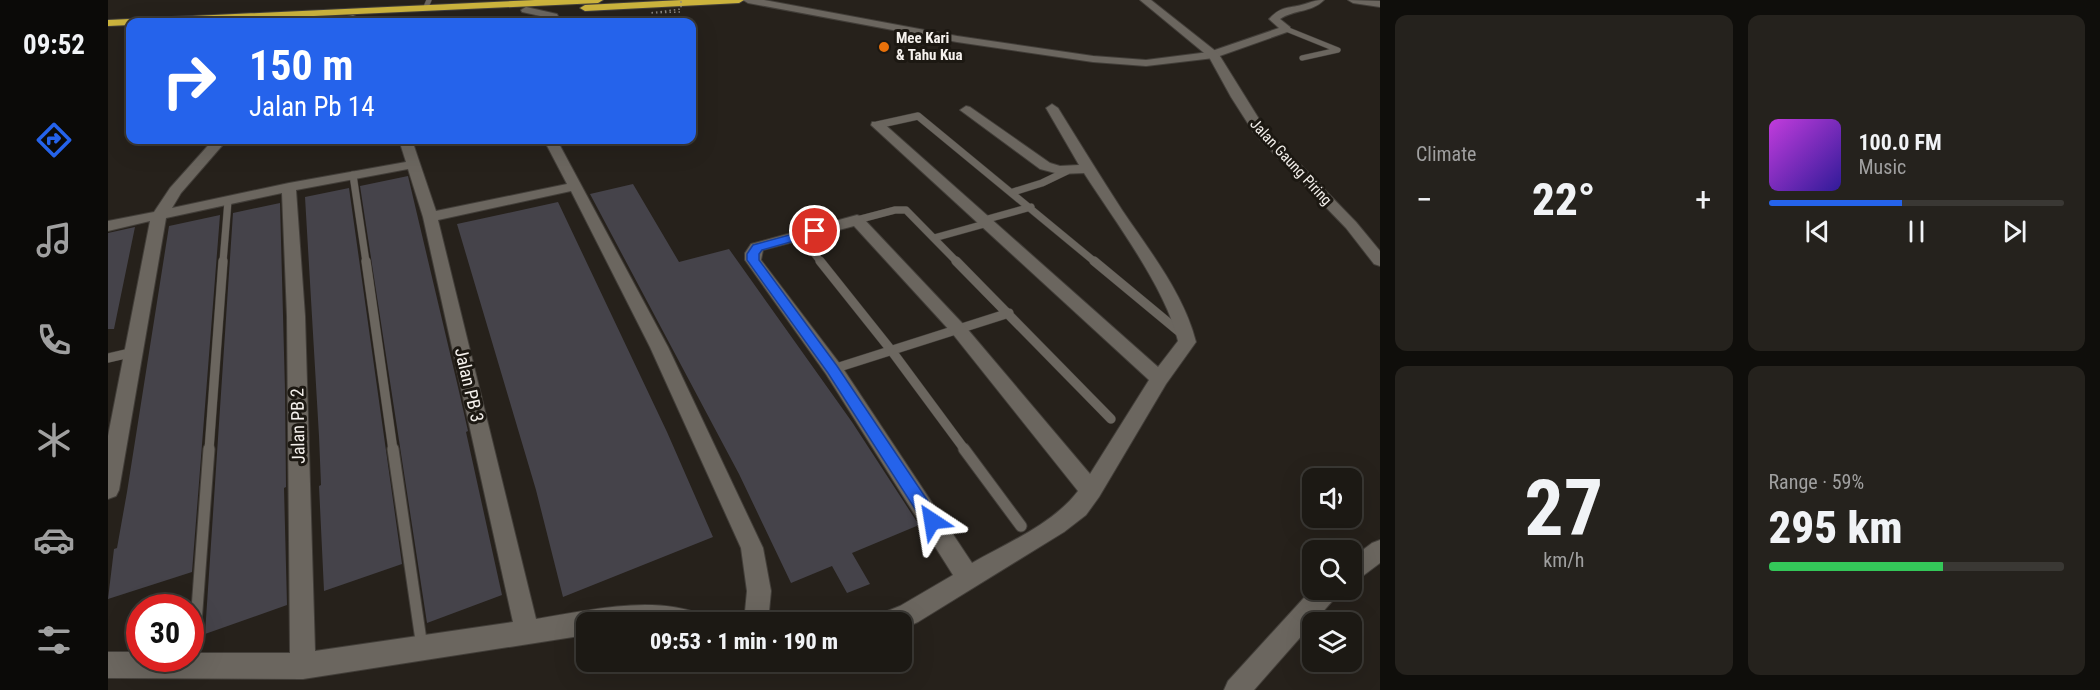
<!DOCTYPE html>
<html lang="en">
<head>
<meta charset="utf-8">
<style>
  body { margin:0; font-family:"Roboto Condensed",sans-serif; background:#25221d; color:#f1f3f6; height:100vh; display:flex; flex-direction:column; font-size:22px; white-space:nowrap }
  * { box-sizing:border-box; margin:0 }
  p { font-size:20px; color:#a0a0a0 }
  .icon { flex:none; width:33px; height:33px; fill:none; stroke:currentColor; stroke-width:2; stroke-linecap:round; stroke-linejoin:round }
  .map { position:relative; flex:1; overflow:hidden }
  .side { display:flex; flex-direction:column; gap:15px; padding:15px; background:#0f0e0b; width:720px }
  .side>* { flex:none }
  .guide { position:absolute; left:18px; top:18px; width:570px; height:126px; border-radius:12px; box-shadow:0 6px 24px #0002,0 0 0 2px #3a3834; background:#2563eb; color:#fff; overflow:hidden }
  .buttons { position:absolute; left:1194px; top:468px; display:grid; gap:12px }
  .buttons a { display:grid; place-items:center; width:60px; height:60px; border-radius:12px; background:#1c1914; box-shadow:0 6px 24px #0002,0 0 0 2px #3a3834; font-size:30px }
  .speed { position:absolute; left:18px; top:594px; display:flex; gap:12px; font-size:30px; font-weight:700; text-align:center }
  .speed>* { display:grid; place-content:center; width:78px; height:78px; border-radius:50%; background:#1c1914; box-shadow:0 6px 24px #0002,0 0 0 2px #3a3834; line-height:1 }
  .speed .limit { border:9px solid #d22; background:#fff; color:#111 }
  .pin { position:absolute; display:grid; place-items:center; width:51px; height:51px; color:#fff; margin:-26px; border:3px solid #fff; border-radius:50%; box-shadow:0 2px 6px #0007 }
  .me { position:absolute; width:66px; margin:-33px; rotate:327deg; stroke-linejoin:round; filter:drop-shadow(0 0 4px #0008) }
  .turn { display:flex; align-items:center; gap:21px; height:126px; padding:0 24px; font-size:27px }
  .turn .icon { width:78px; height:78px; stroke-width:2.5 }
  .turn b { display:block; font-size:42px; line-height:51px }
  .big { font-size:45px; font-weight:800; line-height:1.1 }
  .side .tile { flex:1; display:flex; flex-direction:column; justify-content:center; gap:9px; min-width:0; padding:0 21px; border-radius:12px; background:#25221d }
  .side .dial { align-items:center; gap:0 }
  .dial b { font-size:78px; line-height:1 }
  .song { display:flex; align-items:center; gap:18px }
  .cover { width:72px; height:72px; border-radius:9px; background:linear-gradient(135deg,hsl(290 70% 55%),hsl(250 70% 35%)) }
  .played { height:6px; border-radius:3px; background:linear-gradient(90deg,#2563eb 45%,#3a3834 45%) }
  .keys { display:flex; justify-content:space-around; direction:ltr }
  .heat { display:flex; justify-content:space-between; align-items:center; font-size:33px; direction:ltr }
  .charge { height:9px; border-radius:4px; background:linear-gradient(90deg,#34c759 59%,#3a3834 0) }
  .side .tiles { flex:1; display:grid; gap:15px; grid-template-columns:repeat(2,1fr) }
  .trip { position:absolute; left:468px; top:612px; width:336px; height:60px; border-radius:12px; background:#1c1914; box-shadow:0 6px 24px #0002,0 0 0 2px #3a3834; font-weight:800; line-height:60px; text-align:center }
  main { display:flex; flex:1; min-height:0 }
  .tabs { display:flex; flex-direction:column; width:108px; justify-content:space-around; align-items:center; background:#0b0a08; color:#a0a0a0 }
  .tabs .icon { width:42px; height:42px }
  .tabs .selected { color:#2563eb }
  .tabs b { font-size:27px; color:#f1f3f6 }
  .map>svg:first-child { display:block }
  .building { fill:#45434a }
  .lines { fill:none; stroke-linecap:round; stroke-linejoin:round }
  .lane-far3-casing { stroke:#423e39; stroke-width:6 }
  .lane-far2-casing { stroke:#423e39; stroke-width:8 }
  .lane-far1-casing { stroke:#423e39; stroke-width:10 }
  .lane-casing { stroke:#423e39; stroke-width:13 }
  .street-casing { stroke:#423e39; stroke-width:2 }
  .secondary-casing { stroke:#423e39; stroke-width:2 }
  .highway-casing { stroke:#423e39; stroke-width:2 }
  .lane-far3 { stroke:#6b665f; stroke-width:5 }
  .lane-far2 { stroke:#6b665f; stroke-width:7 }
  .lane-far1 { stroke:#6b665f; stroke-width:9 }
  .lane { stroke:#6b665f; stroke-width:11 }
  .street { fill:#6b665f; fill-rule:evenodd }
  .secondary { fill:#6b665f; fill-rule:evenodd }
  .highway { fill:#cbb33d; fill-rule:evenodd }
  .path-bridge { stroke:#8a8681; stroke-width:1.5; stroke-dasharray:1.5 3; stroke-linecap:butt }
  .route { fill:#2563eb; stroke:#184099; stroke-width:1.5 }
  .food-dot { fill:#e8710a; stroke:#1c1812; stroke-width:2 }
  .labels { text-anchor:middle; stroke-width:6; stroke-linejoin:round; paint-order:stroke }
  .far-poi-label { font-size:15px; font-weight:bold; fill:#f5f1ed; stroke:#1c1812; text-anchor:start }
  .far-street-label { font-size:15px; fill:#f5f1ed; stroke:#1c1812 }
  .street-label { font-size:18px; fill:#f5f1ed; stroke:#1c1812 }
</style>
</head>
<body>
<main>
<nav class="tabs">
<b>09:52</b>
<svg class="icon selected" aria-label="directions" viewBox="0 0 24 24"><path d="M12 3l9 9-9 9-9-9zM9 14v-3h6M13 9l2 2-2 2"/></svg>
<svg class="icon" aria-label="music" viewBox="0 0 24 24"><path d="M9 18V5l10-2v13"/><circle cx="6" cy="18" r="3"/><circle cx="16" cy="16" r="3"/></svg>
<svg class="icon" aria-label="phone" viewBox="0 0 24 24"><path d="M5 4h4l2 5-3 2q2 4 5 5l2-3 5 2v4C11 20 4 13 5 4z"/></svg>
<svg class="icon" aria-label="climate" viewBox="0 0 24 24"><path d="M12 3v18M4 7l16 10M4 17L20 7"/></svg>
<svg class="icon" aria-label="car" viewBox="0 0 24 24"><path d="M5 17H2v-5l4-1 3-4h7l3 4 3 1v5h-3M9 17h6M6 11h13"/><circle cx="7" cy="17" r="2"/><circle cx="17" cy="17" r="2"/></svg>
<svg class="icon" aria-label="filters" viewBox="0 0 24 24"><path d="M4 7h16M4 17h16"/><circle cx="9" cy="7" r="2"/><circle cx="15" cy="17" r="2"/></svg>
</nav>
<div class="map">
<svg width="1272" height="690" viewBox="0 0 1272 690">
  <rect width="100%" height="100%" fill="#26211b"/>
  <path class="building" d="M300 176 350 387 360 431 358 432 394 595 319 623 252 186Z
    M525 184 571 262 621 249 744 422 811 525 744 553 762 584 739 593 724 566 683 583 631 474 482 194Z
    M241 188 294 564 216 591 211 486 213 485 211 436 197 197Z
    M450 202 559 432 605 537 455 597 428 490 349 224Z
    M172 203 177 390 178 487 176 488 179 605 97 634 125 213Z
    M112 215 84 572 0 599 6 549 9 548 19 492 61 226Z
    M27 227 6 329H0V233Z"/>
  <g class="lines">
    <defs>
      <path id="lane-far3" d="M318 7 321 0
        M191 22 194 20
        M1178 29 1230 50 1194 58"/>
      <path id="lane-far2" d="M769 125 810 116 987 262
        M245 175 258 262
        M905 192 934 183 959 171
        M749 220 787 210H798L849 262
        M876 220 923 207
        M692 236 713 262
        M826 238 880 223
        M115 262 120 201"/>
      <path id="lane-far1" d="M258 261 285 450
        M712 261 783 350 857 450
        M848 261 1003 419
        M986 261 1074 334
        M0 358 26 352
        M725 369 901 313
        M101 450 115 261"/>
      <path id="lane" d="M285 449 314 647
        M856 449 913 526
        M85 663 101 449"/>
      <path id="street" d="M635 0H656L849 36 985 56 1038 60 1101 52 1171 28 1161 19C1174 5 1181 9 1197 4 1204 2 1207 0 1216 0 1203 13 1187 9 1172 19L1182 27V31L1106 58 1038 66 985 62 849 42 640 3Z
        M1240 0 1272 1V7L1245 3Z
        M418 7 449 14 450 16 443 22H416L421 19 437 17 414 12 413 10Z
        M245 15 250 18 249 20 223 22Z
        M202 17 210 22H199L197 20Z
        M944 104 950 108C971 142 992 176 1014 210 1041 250 1076 294 1088 342L1058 384 991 497 978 515 956 532 810 622 794 629V622H769L772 614 792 606 845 575 718 374 637 260V253L643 244 749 215 754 217 856 325 982 474 1041 380 763 125 764 122H774L1050 367 1070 341C1058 288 1006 220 976 173L951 174 932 169 852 110 858 106 862 107 942 163 952 166 971 165 938 108ZM746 226 844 333 970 491C945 524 899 543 864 563L732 364 653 260 655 250Z
        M105 140H119L73 193 64 208 181 183 298 162 291 140H304L328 211 459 184 436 140H449L560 347 655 548 663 591 660 622H636L639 591 633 548 542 347 463 191 330 220 428 619C478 611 543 595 592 614L595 622H478V635L195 679 0 678V652H32V658H82V653H182L179 316 174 193 58 218 11 490 8 496 0 499V436L42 221 0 231V221L46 212 62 188ZM300 169 315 217 405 622 207 651 197 316 188 190Z
        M148 140H167L160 144 150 143Z
        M1272 540V563L1252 578 1244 581V558L1264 543Z
        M1204 589 1231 590 1227 598 1146 690H1116L1120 681Z"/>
      <path id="secondary" d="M1032 0H1043L1110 53 1156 127 1248 222 1272 251V266L1266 264 1238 228 1146 133 1123 97 1101 57Z"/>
      <path id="highway" d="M427 0H495L490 3 76 22H22V25L0 26V20Z
        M574 0H636L631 3 477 11 472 8 477 5Z"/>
    </defs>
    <use href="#lane-far3" class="lane-far3-casing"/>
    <use href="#lane-far2" class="lane-far2-casing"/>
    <use href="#lane-far1" class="lane-far1-casing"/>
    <use href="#lane" class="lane-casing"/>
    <use href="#street" class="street-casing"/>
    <use href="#secondary" class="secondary-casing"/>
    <use href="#highway" class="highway-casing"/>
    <use href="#lane-far3" class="lane-far3"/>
    <use href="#lane-far2" class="lane-far2"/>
    <use href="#lane-far1" class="lane-far1"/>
    <use href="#lane" class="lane"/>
    <use href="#street" class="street"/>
    <use href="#secondary" class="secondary"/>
    <use href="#highway" class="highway"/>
    <path class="path-bridge" d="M572 12 542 13 573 9V0"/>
  </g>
  <path class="route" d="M707 228 711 229V234L654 250 651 254V260L729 366 830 516 832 521 830 526 824 529 818 526 720 373 639 260V254L645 245Z"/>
  <circle class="food-dot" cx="776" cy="47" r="6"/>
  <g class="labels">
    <g class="far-poi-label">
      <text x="788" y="43">Mee Kari<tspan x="788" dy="17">&amp; Tahu Kua</tspan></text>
    </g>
    <g class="far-street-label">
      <text transform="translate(1183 162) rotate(47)" y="5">Jalan Gaung Piring</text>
    </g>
    <g class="street-label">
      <text transform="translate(361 385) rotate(77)" y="6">Jalan PB 3</text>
      <text transform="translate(190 426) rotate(-91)" y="6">Jalan PB 2</text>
    </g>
  </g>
</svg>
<div class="buttons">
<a><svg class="icon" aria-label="sound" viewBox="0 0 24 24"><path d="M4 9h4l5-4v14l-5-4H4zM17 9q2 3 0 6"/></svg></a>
<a><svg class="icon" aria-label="search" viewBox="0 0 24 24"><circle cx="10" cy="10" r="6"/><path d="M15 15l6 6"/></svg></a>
<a><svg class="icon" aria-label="layers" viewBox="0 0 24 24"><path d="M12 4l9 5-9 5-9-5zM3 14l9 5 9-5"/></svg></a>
</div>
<div class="speed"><div class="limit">30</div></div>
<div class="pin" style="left:707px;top:231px;background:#d93025"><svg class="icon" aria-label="arrive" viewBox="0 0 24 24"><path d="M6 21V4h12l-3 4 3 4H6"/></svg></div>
<svg class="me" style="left:824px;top:521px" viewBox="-20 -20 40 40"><path d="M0-17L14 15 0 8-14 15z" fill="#2563eb" stroke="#fff" stroke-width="4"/></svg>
<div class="trip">09:53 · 1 min · 190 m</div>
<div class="guide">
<div class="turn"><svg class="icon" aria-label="right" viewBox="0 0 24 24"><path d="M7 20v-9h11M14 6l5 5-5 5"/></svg><div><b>150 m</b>Jalan Pb 14</div></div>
</div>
</div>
<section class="side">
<div class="tiles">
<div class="tile"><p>Climate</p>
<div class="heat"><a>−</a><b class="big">22°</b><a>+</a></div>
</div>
<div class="tile">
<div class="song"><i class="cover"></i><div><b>100.0 FM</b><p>Music</p></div></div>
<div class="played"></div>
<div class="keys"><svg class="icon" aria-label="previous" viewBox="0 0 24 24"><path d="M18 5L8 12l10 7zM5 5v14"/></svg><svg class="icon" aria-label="pause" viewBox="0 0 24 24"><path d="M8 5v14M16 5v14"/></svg><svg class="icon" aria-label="next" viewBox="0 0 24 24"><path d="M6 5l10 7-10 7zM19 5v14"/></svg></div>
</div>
<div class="tile dial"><b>27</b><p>km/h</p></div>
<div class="tile"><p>Range · 59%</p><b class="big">295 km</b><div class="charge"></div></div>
</div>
</section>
</main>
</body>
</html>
